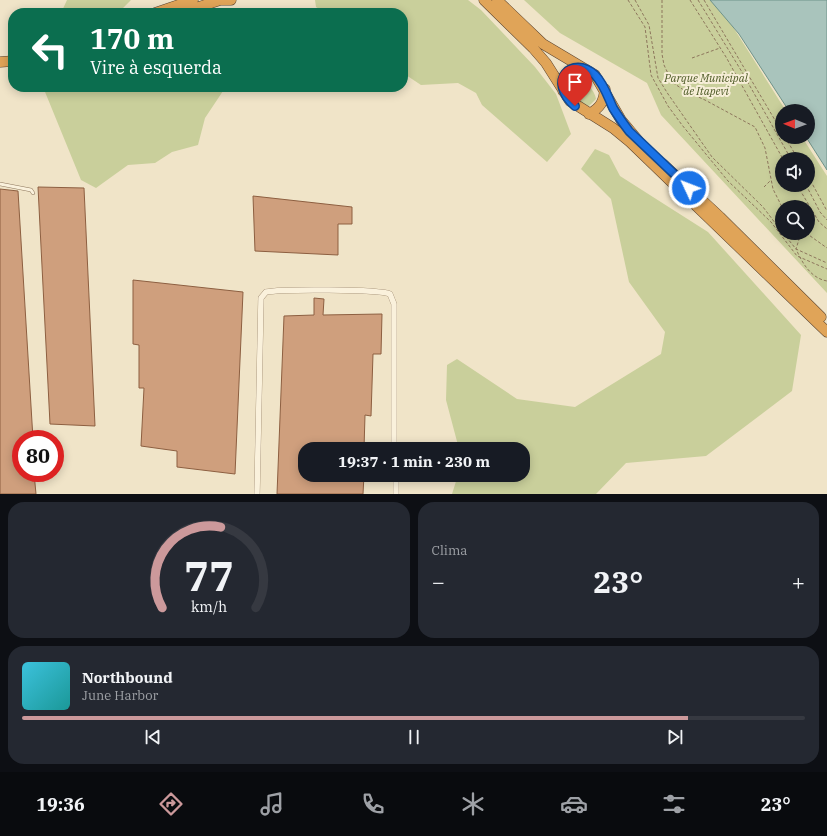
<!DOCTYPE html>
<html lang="pt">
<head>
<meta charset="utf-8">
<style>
  body { margin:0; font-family:"IBM Plex Serif",serif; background:#242831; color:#f1f3f6; height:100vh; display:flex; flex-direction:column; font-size:15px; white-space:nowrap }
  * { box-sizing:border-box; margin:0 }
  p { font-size:13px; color:#9ea1a6 }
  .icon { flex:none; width:22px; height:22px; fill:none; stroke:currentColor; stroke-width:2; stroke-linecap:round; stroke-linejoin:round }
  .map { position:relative; height:494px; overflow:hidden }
  .details { display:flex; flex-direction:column; gap:8px; padding:8px; background:#0d0f14; flex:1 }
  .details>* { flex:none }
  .top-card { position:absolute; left:8px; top:8px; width:400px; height:84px; border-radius:16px; box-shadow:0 2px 10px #0003; background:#0b6e4f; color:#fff; overflow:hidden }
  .needle { width:26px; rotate:271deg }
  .fabs { position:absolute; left:775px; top:104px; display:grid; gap:8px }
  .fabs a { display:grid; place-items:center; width:40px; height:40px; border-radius:50%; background:#171b24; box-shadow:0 2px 10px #0003; font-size:20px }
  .speed { position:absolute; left:12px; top:430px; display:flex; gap:8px; font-size:20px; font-weight:700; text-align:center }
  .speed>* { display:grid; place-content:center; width:52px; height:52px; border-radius:50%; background:#171b24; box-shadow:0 2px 10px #0003; line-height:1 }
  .speed .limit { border:6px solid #d22; background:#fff; color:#111 }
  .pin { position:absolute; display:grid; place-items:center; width:34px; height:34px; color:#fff; margin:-41px -17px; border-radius:50% 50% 50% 0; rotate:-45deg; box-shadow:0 0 4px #0007 }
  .pin .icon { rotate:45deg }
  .me { position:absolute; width:44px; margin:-22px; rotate:313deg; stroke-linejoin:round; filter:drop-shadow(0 0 3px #0008) }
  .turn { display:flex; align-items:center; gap:14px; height:84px; padding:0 16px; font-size:18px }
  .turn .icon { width:52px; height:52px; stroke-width:2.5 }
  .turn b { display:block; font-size:28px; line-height:34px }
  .big { font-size:30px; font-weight:700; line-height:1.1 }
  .details .widget { flex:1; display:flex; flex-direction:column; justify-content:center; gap:6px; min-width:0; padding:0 14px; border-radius:16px; background:#242831 }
  .details .dial { align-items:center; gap:0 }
  .dial svg { height:104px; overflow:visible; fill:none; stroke:#363941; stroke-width:7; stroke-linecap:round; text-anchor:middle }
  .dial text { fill:#f1f3f6; stroke:none }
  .song { display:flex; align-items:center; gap:12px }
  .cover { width:48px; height:48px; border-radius:6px; background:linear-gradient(135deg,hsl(190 70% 55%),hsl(180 70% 35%)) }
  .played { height:4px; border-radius:2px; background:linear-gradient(90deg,#cc999b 85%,#363941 85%) }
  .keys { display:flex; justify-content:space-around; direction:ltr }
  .heat { display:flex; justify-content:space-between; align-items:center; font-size:22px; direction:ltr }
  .details .tiles { flex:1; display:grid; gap:8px; grid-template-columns:1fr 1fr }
  .widget:last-child { grid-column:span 2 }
  .trip { position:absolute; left:298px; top:442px; width:232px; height:40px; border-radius:16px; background:#171b24; box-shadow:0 2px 10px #0003; font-weight:700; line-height:40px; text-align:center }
  .tab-bar { display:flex; height:64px; justify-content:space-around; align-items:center; background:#090b0e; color:#9ea1a6 }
  .tab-bar .icon { width:28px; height:28px }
  .tab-bar .active { color:#cc999b }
  .tab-bar b { font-size:18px; color:#f1f3f6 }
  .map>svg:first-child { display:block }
  .green { fill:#c9cf9b; fill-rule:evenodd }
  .water { fill:#a9c4bc; stroke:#6f938a }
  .building { fill:#cf9f7d; stroke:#8d5f41 }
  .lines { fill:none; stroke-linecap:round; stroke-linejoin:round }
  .lane-casing { stroke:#8d765c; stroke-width:4 }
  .street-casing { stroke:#8d765c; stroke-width:6 }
  .highway-casing { stroke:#5b4430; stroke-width:11 }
  .path { stroke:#8d765c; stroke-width:1; stroke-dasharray:3 2; stroke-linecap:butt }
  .lane { stroke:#faf1dc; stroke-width:3 }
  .street { stroke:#faf1dc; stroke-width:5.5 }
  .highway { stroke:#e0a458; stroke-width:10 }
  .route-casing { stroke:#114b97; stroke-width:10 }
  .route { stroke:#1a73e8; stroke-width:7 }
  .labels { text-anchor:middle; stroke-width:4; stroke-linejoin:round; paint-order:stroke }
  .park-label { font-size:11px; font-style:italic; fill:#4d5a26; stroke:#f7eed8 }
</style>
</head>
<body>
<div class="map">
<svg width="827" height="494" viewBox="0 0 827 494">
  <rect width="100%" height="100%" fill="#f0e4c8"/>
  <path class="green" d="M67 0H131L118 13H61Z
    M315 0H468L481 10 535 67 556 94 571 134 547 162 482 105 476 93 458 83 421 85 403 73V13H326L316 7Z
    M524 0H716L786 111H782V137H802L827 176V293L661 115 647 83 560 33ZM782 159H808V185H782ZM782 207H808V233H782Z
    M571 75C581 77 595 89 596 99L589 106C577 103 569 94 566 82Z
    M43 87H235L223 91 205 118 198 145 172 152 155 163 128 165 96 188 81 180Z
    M595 149 609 155 620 176 708 232 801 335 792 391 706 456 626 463 596 494H452L458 475H523V449H459L446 400 447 365 457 359 517 399 575 407 661 354 665 332 629 282 611 199 581 169Z"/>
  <path class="water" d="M710 0H827V170L806 137H808V111H789L739 34Z"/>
  <path class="building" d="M38 187 84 188 95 426 50 424Z
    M0 189 18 191 33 439H21V473H34L36 494H0Z
    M253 196 352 207V224H338V255L255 251Z
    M133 280 243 292 235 474 177 467V451L141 446 144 388H139V345L133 344Z
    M314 298 324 299 323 315 382 314 381 354H373L371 416 365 415 364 449H305V475H364L363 494H277L284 316 314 315Z"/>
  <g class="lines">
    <defs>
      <path id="lane" d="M0 184 31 190 33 193"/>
      <path id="street" d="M257 494 261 298 266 292C280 289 379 289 390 294L394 304V449
        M396 494V475"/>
      <path id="highway" d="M218 0H231
        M484 0 533 48 546 63 570 101 613 128 630 142 827 332
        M497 0 543 44 595 75 621 120 641 144
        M155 13 193 0
        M181 13 220 0
        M0 62 13 61
        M563 91C560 76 567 69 581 67
        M589 114C600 108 604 102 605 89
        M663 164 720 217 821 317"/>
    </defs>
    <use href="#lane" class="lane-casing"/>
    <use href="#street" class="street-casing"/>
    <use href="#highway" class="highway-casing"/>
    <path class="path" d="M628 0 645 27 651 75 668 106 682 125 728 181 771 222 797 256 827 269
      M635 0 649 25 658 78 668 94 712 157 763 207 782 232
      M662 0V54L664 65 672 82 685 91 705 100 755 127 765 148 773 189 782 207
      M690 0 726 57 783 159
      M698 0 742 72 791 159
      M704 0 782 132
      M692 58 720 48
      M785 137 798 159
      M649 146 660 155
      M808 176 827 211
      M797 185 819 222 827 229
      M806 185 820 212 827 220
      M764 187 771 180
      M783 233 796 249 827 263
      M801 233 796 249C802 262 810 278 827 281
      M806 233 827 248"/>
    <use href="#lane" class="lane"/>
    <use href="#street" class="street"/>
    <use href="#highway" class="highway"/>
  </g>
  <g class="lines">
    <defs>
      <path id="route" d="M575 106C546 81 572 54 595 75 604 84 608 97 613 108 618 116 623 123 629 131L689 188"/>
    </defs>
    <use href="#route" class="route-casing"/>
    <use href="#route" class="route"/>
  </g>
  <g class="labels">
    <g class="park-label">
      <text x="706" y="82">Parque Municipal<tspan x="706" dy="13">de Itapevi</tspan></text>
    </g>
  </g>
</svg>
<div class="fabs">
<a><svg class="needle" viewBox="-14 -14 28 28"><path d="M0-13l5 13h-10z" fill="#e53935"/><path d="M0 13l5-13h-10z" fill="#9ea1a6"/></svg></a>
<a><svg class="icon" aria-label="sound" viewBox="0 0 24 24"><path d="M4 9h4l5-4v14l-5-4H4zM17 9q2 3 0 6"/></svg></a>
<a><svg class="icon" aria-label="search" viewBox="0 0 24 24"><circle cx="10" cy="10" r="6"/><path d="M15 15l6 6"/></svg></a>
</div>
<div class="speed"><div class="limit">80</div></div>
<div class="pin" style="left:575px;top:106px;background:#d93025"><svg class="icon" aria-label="arrive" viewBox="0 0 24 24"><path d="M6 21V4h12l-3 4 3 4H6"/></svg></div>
<svg class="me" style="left:689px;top:188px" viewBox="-20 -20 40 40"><circle r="17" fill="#1a73e8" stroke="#fff" stroke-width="3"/><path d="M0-11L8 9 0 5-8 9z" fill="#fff"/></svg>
<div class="trip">19:37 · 1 min · 230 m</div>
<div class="top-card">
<div class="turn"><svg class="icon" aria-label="left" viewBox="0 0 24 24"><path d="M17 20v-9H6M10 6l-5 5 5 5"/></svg><div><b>170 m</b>Vire à esquerda</div></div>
</div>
</div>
<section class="details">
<div class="tiles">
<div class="widget dial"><svg viewBox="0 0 100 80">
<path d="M14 69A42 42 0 1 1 86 69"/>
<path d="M14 69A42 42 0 0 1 59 7" stroke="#cc999b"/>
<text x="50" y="56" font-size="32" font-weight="700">77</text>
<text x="50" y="72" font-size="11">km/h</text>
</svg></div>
<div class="widget"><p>Clima</p>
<div class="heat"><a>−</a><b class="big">23°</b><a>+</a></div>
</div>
<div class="widget">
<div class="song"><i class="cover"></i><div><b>Northbound</b><p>June Harbor</p></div></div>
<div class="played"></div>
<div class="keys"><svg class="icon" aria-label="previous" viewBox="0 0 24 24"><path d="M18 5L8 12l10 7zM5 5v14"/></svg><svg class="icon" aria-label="pause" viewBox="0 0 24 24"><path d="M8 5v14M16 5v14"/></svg><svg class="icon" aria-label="next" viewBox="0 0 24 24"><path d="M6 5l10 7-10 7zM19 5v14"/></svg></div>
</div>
</div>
</section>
<nav class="tab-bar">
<b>19:36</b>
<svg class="icon active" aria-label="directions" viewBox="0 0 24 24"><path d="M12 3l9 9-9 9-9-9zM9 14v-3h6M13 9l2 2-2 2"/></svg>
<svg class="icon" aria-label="music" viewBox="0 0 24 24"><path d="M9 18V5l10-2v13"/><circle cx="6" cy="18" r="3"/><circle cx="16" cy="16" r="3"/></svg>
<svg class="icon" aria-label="phone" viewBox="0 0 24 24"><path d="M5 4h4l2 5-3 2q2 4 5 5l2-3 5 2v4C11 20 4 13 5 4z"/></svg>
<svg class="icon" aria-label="climate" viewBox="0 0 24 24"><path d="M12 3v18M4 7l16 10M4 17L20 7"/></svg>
<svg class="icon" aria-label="car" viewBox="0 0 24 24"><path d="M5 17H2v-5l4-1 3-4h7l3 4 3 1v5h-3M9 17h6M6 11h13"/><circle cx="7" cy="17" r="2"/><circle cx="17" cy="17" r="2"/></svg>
<svg class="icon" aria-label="filters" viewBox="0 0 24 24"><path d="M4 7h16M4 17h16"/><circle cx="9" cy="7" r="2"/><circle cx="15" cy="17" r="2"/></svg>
<b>23°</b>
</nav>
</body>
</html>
